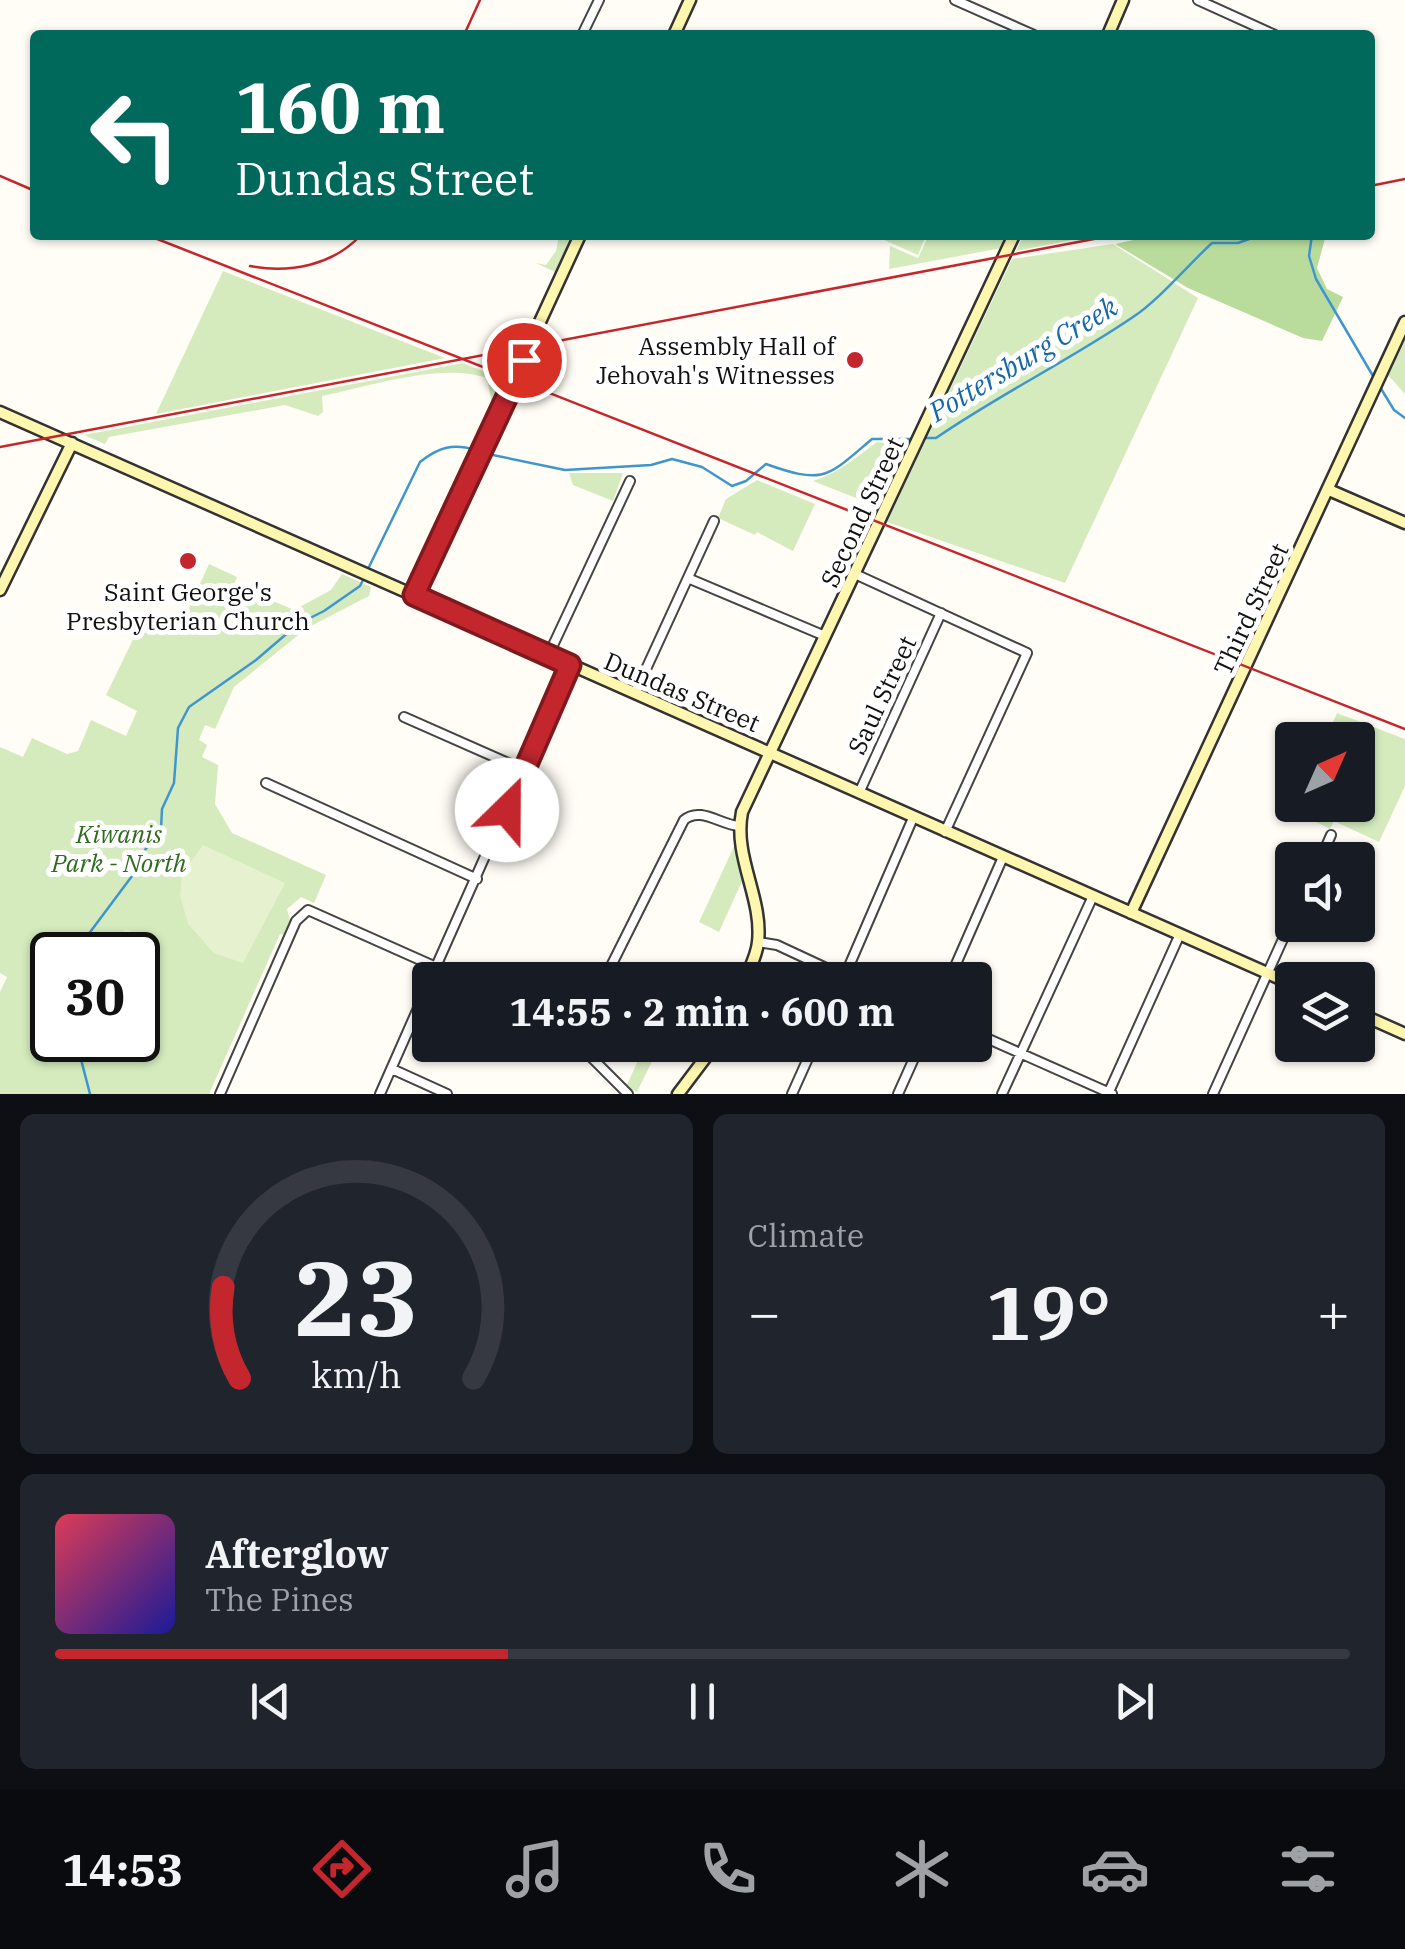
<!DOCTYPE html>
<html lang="en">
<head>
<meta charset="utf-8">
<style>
  body { margin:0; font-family:"IBM Plex Serif",serif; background:#20242c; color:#f1f3f6; height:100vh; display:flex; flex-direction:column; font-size:38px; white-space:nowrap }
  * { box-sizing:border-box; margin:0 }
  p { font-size:32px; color:#9ea1a6 }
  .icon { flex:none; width:55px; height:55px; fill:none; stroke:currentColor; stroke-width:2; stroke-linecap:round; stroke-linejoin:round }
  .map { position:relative; height:1094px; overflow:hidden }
  .panel { display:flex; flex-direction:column; gap:20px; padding:20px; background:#0d0f14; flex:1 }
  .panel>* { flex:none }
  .banner { position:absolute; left:30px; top:30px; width:1345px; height:210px; border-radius:10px; box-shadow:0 2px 8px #0004; background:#00695c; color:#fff; overflow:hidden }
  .needle { width:65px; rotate:45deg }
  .tools { position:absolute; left:1275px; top:722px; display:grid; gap:20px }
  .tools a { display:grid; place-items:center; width:100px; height:100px; border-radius:10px; background:#171b24; box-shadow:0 2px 8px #0004; font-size:50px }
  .speed { position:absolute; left:30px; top:932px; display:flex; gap:20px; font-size:50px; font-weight:700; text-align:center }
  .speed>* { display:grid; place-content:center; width:130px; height:130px; border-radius:50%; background:#171b24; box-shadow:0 2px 8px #0004; line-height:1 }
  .speed .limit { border:5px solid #111; border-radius:15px; background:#fff; color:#111 }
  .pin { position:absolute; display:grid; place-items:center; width:85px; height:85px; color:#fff; margin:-42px; border:5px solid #fff; border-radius:50%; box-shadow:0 2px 10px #0007 }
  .me { position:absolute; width:110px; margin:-55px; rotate:23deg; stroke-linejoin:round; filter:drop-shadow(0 0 8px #0008) }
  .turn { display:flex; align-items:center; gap:35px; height:210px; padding:0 40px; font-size:45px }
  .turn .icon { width:130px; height:130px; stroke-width:2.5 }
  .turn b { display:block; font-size:70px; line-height:85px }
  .big { font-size:75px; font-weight:700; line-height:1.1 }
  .panel .widget { flex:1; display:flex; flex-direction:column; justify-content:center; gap:15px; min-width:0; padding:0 35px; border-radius:15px; background:#20242c }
  .panel .dial { align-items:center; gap:0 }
  .dial svg { height:260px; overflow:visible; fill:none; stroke:#363941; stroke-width:7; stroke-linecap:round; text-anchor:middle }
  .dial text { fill:#f1f3f6; stroke:none }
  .song { display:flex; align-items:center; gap:30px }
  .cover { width:120px; height:120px; border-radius:15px; background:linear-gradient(135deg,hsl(350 70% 55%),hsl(240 70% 35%)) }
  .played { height:10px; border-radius:5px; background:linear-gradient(90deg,#c4262e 35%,#363941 35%) }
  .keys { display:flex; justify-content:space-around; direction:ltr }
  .heat { display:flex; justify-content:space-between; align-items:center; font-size:55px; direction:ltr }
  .panel .tiles { flex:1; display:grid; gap:20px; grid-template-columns:1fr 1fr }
  .widget:last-child { grid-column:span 2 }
  .trip { position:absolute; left:412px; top:962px; width:580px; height:100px; border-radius:10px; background:#171b24; box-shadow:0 2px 8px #0004; font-weight:700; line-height:100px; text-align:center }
  .tabs { display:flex; height:160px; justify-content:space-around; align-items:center; background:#090b0e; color:#9ea1a6 }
  .tabs .icon { width:70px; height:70px }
  .tabs .active { color:#c4262e }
  .tabs b { font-size:45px; color:#f1f3f6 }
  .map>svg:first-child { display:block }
  .green { fill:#d5ebbd; fill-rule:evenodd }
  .forest { fill:#b9dc9c }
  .pitch { fill:#e6f2cf }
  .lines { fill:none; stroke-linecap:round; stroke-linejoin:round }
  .stream { stroke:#3f96cf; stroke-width:2.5 }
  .street-casing { stroke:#444; stroke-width:12 }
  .secondary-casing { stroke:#333; stroke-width:15 }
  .street { stroke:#fff; stroke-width:8 }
  .secondary { stroke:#fff6b0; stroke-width:10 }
  .rail { stroke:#c4262e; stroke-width:2.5 }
  .route-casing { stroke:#7f191e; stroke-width:25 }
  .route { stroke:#c4262e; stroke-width:18 }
  .poi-dot { fill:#c4262e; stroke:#fff; stroke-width:4 }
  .labels { text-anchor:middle; stroke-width:10; stroke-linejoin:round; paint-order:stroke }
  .poi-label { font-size:25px; fill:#111; stroke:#fff; text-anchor:end }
  .street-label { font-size:25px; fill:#111; stroke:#fff }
  .park-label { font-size:25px; font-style:italic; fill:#2f6b1f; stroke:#fff }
  .water-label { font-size:28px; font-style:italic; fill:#1768a6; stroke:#fff }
</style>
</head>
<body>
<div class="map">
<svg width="1405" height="1094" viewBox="0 0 1405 1094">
  <rect width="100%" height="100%" fill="#fffdf5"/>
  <path class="green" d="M559 235 571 238 555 272 536 263 546 265 556 251Z
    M873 235H926L918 255Z
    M929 235H971L990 240 998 235H1008L1002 248 889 269 890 246 918 258Z
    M1024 235H1070L1072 240 1016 251Z
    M1113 244 1198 298 1065 583 887 522 1012 259Z
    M223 271 445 358 156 414Z
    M1405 341V394L1388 375Z
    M463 363 507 381 496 407 492 405 487 378C442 362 370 386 322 396L323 412 318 416 285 405 109 437 105 444 84 435Z
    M877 442 906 445 876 506 813 481C839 473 855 458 877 442Z
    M569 473H623L613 501 573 485Z
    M757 480 815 504 793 551 757 532 755 535 718 518 726 499Z
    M209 564 237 577 234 584 294 610 331 590 342 574 371 587 369 596 307 628 234 687 215 729 205 725 199 740 207 745 202 757 218 765 215 804 232 833 326 875 314 903 301 897 287 909 291 924 287 936 280 934 209 1094H0V992L7 977 0 973V747L23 757 32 738 67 754 78 751 91 720 126 736 137 711 106 695 143 619 177 634ZM52 955H138V1040H52Z
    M1337 713 1405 739V786L1379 842 1334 821 1330 829 1294 811 1297 805H1358V740H1325Z
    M736 842 743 879 719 932 699 922Z
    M645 1045H660L637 1092 626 1087Z"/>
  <path class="forest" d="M1157 235H1326L1317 268 1327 289 1343 297 1322 341 1303 338 1188 288 1115 244Z"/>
  <path class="pitch" d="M203 845 285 883 243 963 214 953 188 924 180 895 182 874Z
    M126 929 143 938 148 951 138 968V955H106L103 952Z"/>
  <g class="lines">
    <path class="stream" d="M1312 235 1309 256 1316 279 1373 376
      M1380 387 1394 410 1405 418
      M922 438H936C1000 394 1070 360 1133 317 1159 300 1188 265 1212 243H1238L1260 235
      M483 453 565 470 651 465 672 459 702 467 732 486 746 481 766 464C825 485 827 477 872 439H914
      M367 571 420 462C439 447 453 443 476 450
      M73 955 135 872 145 850 161 829 162 809 174 783 178 728 189 707 256 660 298 624 324 611 360 586 364 578
      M76 1040 90 1094"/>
    <defs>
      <path id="street" d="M955 0 1034 35
        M1198 0 1275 35
        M582 35 599 0
        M855 574 1027 653 945 832
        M690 579 825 636
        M548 656 630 481
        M635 693 714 521
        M404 717 524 770
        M266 783 477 879
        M859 793 941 613
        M1320 860 1331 835
        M758 942 777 945 852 980
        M430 980 570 665
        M604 980 684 820C700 806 721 825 739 826
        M843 980 913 818
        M949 980 1003 857
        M975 1033 1112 1094
        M579 1045 628 1094
        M392 1069 447 1094
        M220 1094 296 921 308 910 436 967
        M380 1094 430 981
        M792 1094 814 1045
        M898 1094 920 1045
        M1002 1094 1093 896
        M1108 1094 1180 934
        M1213 1094 1292 919"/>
      <path id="secondary" d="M674 35 690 0
        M1108 35 1123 0
        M0 412 1292 984
        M1329 490 1405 523
        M0 590 72 443
        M414 595 580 235
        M1131 913 1405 322
        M745 980C750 967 757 955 758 942 763 898 733 857 742 812L1014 235
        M1358 1013 1405 1034
        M678 1094 715 1045"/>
    </defs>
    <use href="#street" class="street-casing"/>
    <use href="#secondary" class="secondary-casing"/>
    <use href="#street" class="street"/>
    <use href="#secondary" class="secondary"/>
    <path class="rail" d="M464 35 480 0
      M0 176 35 191
      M1370 186 1405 179
      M147 235 1405 729
      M250 266C290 274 333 265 361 235
      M0 447 1115 235"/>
  </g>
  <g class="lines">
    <defs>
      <path id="route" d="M507 810 570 665 414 595 524 360"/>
    </defs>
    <use href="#route" class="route-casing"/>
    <use href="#route" class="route"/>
  </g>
  <g class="poi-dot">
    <circle cx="855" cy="360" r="10"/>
    <circle cx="188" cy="561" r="10"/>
  </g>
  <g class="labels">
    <g class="poi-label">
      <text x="835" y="355">Assembly Hall of<tspan x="835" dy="29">Jehovah's Witnesses</tspan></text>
      <text x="188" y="601" text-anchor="middle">Saint George's<tspan x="188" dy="29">Presbyterian Church</tspan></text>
    </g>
    <g class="street-label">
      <text transform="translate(862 512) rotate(-65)" y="9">Second Street</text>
      <text transform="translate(1251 609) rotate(-65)" y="9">Third Street</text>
      <text transform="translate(682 692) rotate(23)" y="9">Dundas Street</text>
      <text transform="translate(882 695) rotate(-65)" y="9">Saul Street</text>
    </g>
    <g class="park-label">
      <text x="119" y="843">Kiwanis<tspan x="119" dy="29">Park - North</tspan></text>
    </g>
    <g class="water-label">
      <text transform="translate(1023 359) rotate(-31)" y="10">Pottersburg Creek</text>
    </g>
  </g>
</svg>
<div class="tools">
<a><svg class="needle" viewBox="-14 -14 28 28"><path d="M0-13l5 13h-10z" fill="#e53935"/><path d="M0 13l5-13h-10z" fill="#9ea1a6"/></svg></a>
<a><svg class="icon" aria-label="sound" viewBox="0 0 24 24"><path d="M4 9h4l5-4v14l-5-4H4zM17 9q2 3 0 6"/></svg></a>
<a><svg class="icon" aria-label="layers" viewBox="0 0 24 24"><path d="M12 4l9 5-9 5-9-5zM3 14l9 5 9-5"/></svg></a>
</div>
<div class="speed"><div class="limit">30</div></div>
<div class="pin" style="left:524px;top:360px;background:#d93025"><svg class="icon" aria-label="arrive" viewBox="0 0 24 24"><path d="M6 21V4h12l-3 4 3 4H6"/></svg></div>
<svg class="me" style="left:507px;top:810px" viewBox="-20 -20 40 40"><circle r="19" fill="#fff"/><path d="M0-13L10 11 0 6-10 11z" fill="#c4262e"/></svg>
<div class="trip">14:55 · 2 min · 600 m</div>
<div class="banner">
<div class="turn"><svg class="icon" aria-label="left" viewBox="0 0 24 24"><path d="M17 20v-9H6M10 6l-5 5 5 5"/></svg><div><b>160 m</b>Dundas Street</div></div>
</div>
</div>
<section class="panel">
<div class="tiles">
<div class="widget dial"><svg viewBox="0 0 100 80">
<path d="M14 69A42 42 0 1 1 86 69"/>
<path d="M14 69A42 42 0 0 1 9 41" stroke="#c4262e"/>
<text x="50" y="56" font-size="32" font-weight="700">23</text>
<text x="50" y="72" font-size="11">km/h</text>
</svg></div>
<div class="widget"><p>Climate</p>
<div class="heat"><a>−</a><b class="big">19°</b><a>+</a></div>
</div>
<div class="widget">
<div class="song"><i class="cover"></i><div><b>Afterglow</b><p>The Pines</p></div></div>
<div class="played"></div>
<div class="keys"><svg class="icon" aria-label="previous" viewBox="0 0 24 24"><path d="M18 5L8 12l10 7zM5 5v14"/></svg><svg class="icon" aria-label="pause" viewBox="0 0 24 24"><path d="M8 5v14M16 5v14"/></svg><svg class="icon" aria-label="next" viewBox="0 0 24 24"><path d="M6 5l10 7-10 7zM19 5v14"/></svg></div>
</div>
</div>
</section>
<nav class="tabs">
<b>14:53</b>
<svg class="icon active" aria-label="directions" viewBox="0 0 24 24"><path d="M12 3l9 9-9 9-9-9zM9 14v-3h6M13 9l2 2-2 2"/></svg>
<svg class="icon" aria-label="music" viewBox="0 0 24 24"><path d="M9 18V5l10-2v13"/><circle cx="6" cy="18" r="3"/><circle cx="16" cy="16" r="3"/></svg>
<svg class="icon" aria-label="phone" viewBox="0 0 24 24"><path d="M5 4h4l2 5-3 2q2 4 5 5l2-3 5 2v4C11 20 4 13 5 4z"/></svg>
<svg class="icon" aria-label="climate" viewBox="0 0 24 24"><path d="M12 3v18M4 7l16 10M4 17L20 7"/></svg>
<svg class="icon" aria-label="car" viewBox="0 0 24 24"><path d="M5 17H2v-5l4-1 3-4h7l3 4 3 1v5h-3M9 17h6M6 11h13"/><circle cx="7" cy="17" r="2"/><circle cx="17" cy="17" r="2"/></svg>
<svg class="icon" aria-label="filters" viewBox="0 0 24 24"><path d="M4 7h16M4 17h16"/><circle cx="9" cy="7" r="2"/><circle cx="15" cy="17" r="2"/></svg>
</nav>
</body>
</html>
